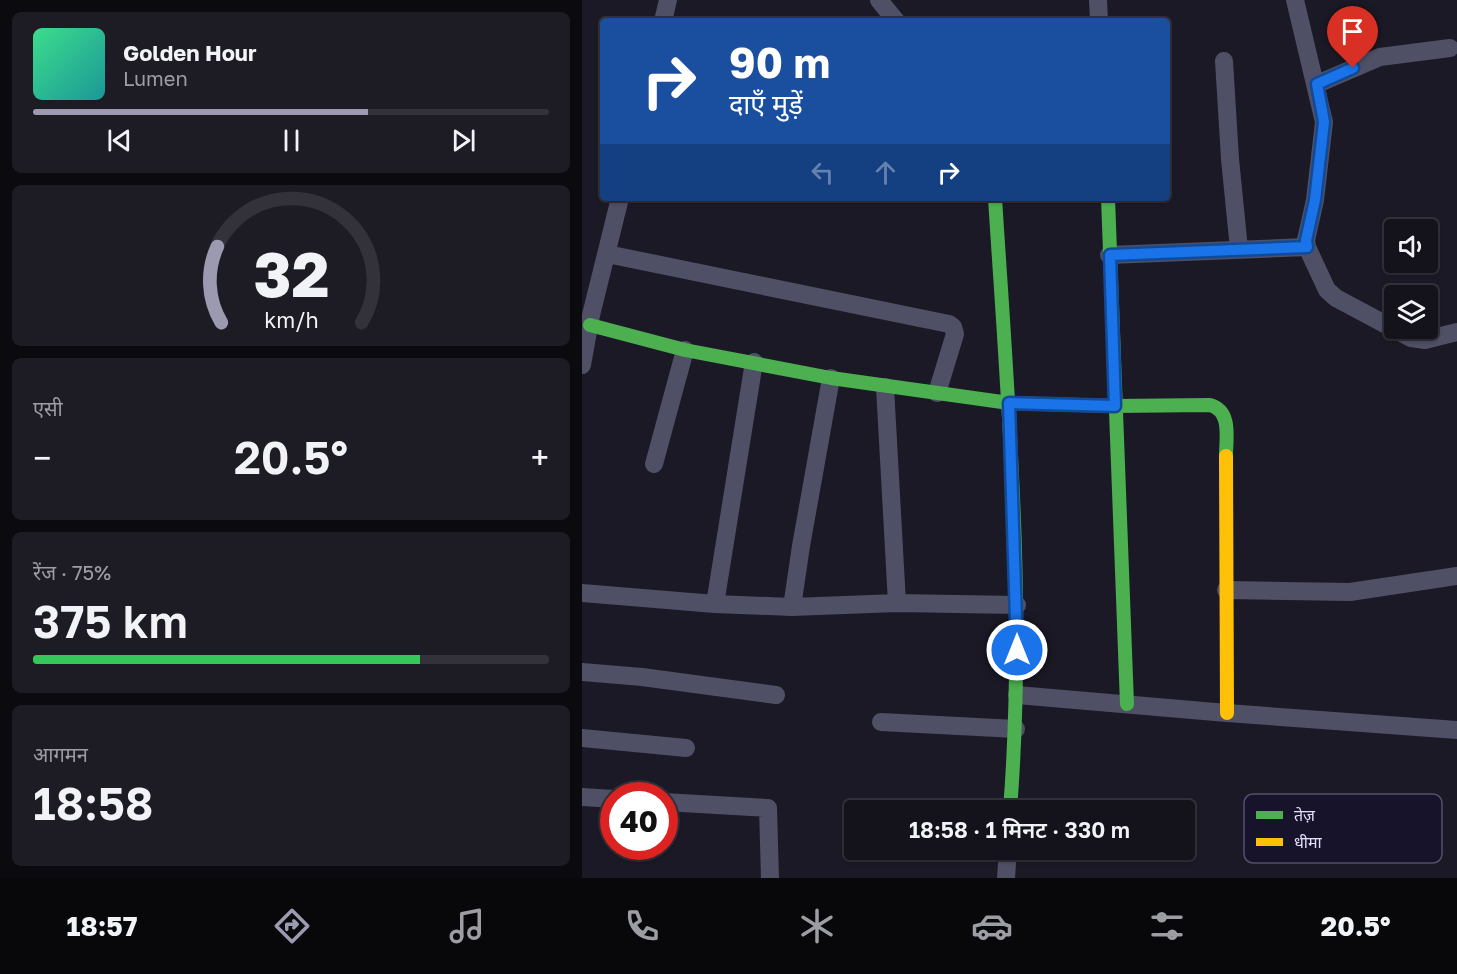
<!DOCTYPE html>
<html lang="hi">
<head>
<meta charset="utf-8">
<style>
  body { margin:0; font-family:"Golos Text","Noto Sans Devanagari",sans-serif; background:#1d1c25; color:#f1f3f6; height:100vh; display:flex; flex-direction:column; font-size:22px; white-space:nowrap }
  * { box-sizing:border-box; margin:0 }
  p { font-size:20px; color:#9d9ea3 }
  .icon { flex:none; width:33px; height:33px; fill:none; stroke:currentColor; stroke-width:2; stroke-linecap:round; stroke-linejoin:round }
  .map { position:relative; flex:1; overflow:hidden }
  .drawer { display:flex; flex-direction:column; gap:12px; padding:12px; background:#0b0a0f; width:582px }
  .drawer>* { flex:none }
  .guide { position:absolute; left:18px; top:18px; width:570px; height:183px; border-radius:6px; box-shadow:0 2px 4px #0004,0 0 0 2px #33323b; background:#1a4fa0; color:#fff; overflow:hidden }
  .buttons { position:absolute; left:802px; top:219px; display:grid; gap:12px }
  .buttons a { display:grid; place-items:center; width:54px; height:54px; border-radius:6px; background:#14131c; box-shadow:0 2px 4px #0004,0 0 0 2px #33323b; font-size:30px }
  .speed { position:absolute; left:18px; top:782px; display:flex; gap:12px; font-size:30px; font-weight:700; text-align:center }
  .speed>* { display:grid; place-content:center; width:78px; height:78px; border-radius:50%; background:#14131c; box-shadow:0 2px 4px #0004,0 0 0 2px #33323b; line-height:1 }
  .speed .limit { border:9px solid #d22; background:#fff; color:#111 }
  .pin { position:absolute; display:grid; place-items:center; width:51px; height:51px; color:#fff; margin:-62px -26px; border-radius:50% 50% 50% 0; rotate:-45deg; box-shadow:0 0 6px #0007 }
  .pin .icon { rotate:45deg }
  .me { position:absolute; width:66px; margin:-33px; rotate:0deg; stroke-linejoin:round; filter:drop-shadow(0 0 4px #0008) }
  .turn { display:flex; align-items:center; gap:21px; height:126px; padding:0 30px; font-size:27px }
  .turn .icon { width:78px; height:78px; stroke-width:2.5 }
  .turn b { display:block; font-size:42px; line-height:51px }
  .lanes { display:flex; align-items:center; height:57px; padding:0 30px; background:#0003; justify-content:center; gap:30px; direction:ltr }
  .lanes .off { opacity:.35 }
  .big { font-size:45px; font-weight:600; line-height:1.1 }
  .drawer .tile { flex:1; display:flex; flex-direction:column; justify-content:center; gap:9px; min-width:0; padding:0 21px; border-radius:9px; background:#1d1c25 }
  .drawer .dial { align-items:center; gap:0 }
  .dial svg { height:156px; overflow:visible; fill:none; stroke:#33323b; stroke-width:7; stroke-linecap:round; text-anchor:middle }
  .dial text { fill:#f1f3f6; stroke:none }
  .song { display:flex; align-items:center; gap:18px }
  .cover { width:72px; height:72px; border-radius:9px; background:linear-gradient(135deg,hsl(150 70% 55%),hsl(180 70% 35%)) }
  .played { height:6px; border-radius:3px; background:linear-gradient(90deg,#9c9ab1 65%,#33323b 65%) }
  .keys { display:flex; justify-content:space-around; direction:ltr }
  .heat { display:flex; justify-content:space-between; align-items:center; font-size:33px; direction:ltr }
  .charge { height:9px; border-radius:4px; background:linear-gradient(90deg,#34c759 75%,#33323b 0) }
  .trip { position:absolute; left:262px; top:800px; width:351px; height:60px; border-radius:6px; background:#14131c; box-shadow:0 2px 4px #0004,0 0 0 2px #33323b; font-weight:600; line-height:60px; text-align:center }
  .tab-bar { display:flex; height:96px; justify-content:space-around; align-items:center; background:#08080b; color:#9d9ea3 }
  .tab-bar .icon { width:42px; height:42px }
  .tab-bar .active { color:#9c9ab1 }
  .tab-bar b { font-size:27px; color:#f1f3f6 }
  main { display:flex; flex:1; min-height:0 }
  .map>svg:first-child { display:block }
  .lines { fill:none; stroke-linecap:round; stroke-linejoin:round }
  .street { stroke:#4f4f65; stroke-width:18 }
  .fast { stroke:#4caf50; stroke-width:14 }
  .slow { stroke:#ffc107; stroke-width:14 }
  .route-casing { stroke:#114b97; stroke-width:15 }
  .route { stroke:#1a73e8; stroke-width:10 }
  .key { fill:#17132b; stroke:#54506a; stroke-width:1.5 }
  .key-label { font-size:16px; fill:#e2dffd }
</style>
</head>
<body>
<main>
<section class="drawer">
<div class="tile">
<div class="song"><i class="cover"></i><div><b>Golden Hour</b><p>Lumen</p></div></div>
<div class="played"></div>
<div class="keys"><svg class="icon" aria-label="previous" viewBox="0 0 24 24"><path d="M18 5L8 12l10 7zM5 5v14"/></svg><svg class="icon" aria-label="pause" viewBox="0 0 24 24"><path d="M8 5v14M16 5v14"/></svg><svg class="icon" aria-label="next" viewBox="0 0 24 24"><path d="M6 5l10 7-10 7zM19 5v14"/></svg></div>
</div>
<div class="tile dial"><svg viewBox="0 0 100 80">
<path d="M14 69A42 42 0 1 1 86 69"/>
<path d="M14 69A42 42 0 0 1 12 30" stroke="#9c9ab1"/>
<text x="50" y="56" font-size="32" font-weight="700">32</text>
<text x="50" y="72" font-size="11">km/h</text>
</svg></div>
<div class="tile"><p>एसी</p>
<div class="heat"><a>−</a><b class="big">20.5°</b><a>+</a></div>
</div>
<div class="tile"><p>रेंज · 75%</p><b class="big">375 km</b><div class="charge"></div></div>
<div class="tile"><p>आगमन</p><b class="big">18:58</b></div>
</section>
<div class="map">
<svg width="875" height="878" viewBox="0 0 875 878">
  <rect width="100%" height="100%" fill="#1a1925"/>
  <g class="lines">
    <path class="street" d="M297 0 314 21
      M516 0 517 21
      M713 0 742 122 733 200 724 240 725 247 745 290 754 298 829 338 843 340 875 332
      M81 21 86 0
      M642 61 648 159 657 249
      M735 84 798 57 868 48
      M25 254 367 324 371 327 373 334 355 393
      M527 255 725 247
      M0 365 9 315 38 198
      M303 387 315 603
      M72 464 103 350
      M644 590 768 592 875 576
      M0 593 133 604 210 607 315 603 435 605
      M133 604 172 362
      M210 607 219 546 249 378
      M0 672 60 677 194 695
      M435 695 645 713 875 730
      M299 722 434 729
      M0 738 104 748
      M0 797 32 799
      M82 802 186 808 188 878
      M424 878 426 849"/>
    <path class="fast" d="M413 198C426 402 444 606 428 810
      M526 198 545 704
      M8 325 103 350 249 378 427 403 533 406 628 405C650 411 644 438 644 456"/>
    <path class="slow" d="M644 456 645 713"/>
  </g>
  <g class="lines">
    <defs>
      <path id="route" d="M435 650 427 403 533 406 528 255 725 247 724 240 733 200 742 122 735 84 771 68"/>
    </defs>
    <use href="#route" class="route-casing"/>
    <use href="#route" class="route"/>
  </g>
  <rect x="662" y="794" width="198" height="69" rx="9" class="key"/>
  <rect x="674" y="811" width="27" height="8" fill="#4caf50"/>
  <rect x="674" y="838" width="27" height="8" fill="#ffc107"/>
  <g class="key-label">
    <text x="712" y="821">तेज़</text>
    <text x="712" y="848">धीमा</text>
  </g>
</svg>
<div class="buttons">
<a><svg class="icon" aria-label="sound" viewBox="0 0 24 24"><path d="M4 9h4l5-4v14l-5-4H4zM17 9q2 3 0 6"/></svg></a>
<a><svg class="icon" aria-label="layers" viewBox="0 0 24 24"><path d="M12 4l9 5-9 5-9-5zM3 14l9 5 9-5"/></svg></a>
</div>
<div class="speed"><div class="limit">40</div></div>
<div class="pin" style="left:771px;top:68px;background:#d93025"><svg class="icon" aria-label="arrive" viewBox="0 0 24 24"><path d="M6 21V4h12l-3 4 3 4H6"/></svg></div>
<svg class="me" style="left:435px;top:650px" viewBox="-20 -20 40 40"><circle r="17" fill="#1a73e8" stroke="#fff" stroke-width="3"/><path d="M0-11L8 9 0 5-8 9z" fill="#fff"/></svg>
<div class="trip">18:58 · 1 मिनट · 330 m</div>
<div class="guide">
<div class="turn"><svg class="icon" aria-label="right" viewBox="0 0 24 24"><path d="M7 20v-9h11M14 6l5 5-5 5"/></svg><div><b>90 m</b>दाएँ मुड़ें</div></div>
<div class="lanes"><svg class="icon off" aria-label="left" viewBox="0 0 24 24"><path d="M17 20v-9H6M10 6l-5 5 5 5"/></svg><svg class="icon off" aria-label="ahead" viewBox="0 0 24 24"><path d="M12 20V5M6 11l6-6 6 6"/></svg><svg class="icon" aria-label="right" viewBox="0 0 24 24"><path d="M7 20v-9h11M14 6l5 5-5 5"/></svg></div>
</div>
</div>
</main>
<nav class="tab-bar">
<b>18:57</b>
<svg class="icon active" aria-label="directions" viewBox="0 0 24 24"><path d="M12 3l9 9-9 9-9-9zM9 14v-3h6M13 9l2 2-2 2"/></svg>
<svg class="icon" aria-label="music" viewBox="0 0 24 24"><path d="M9 18V5l10-2v13"/><circle cx="6" cy="18" r="3"/><circle cx="16" cy="16" r="3"/></svg>
<svg class="icon" aria-label="phone" viewBox="0 0 24 24"><path d="M5 4h4l2 5-3 2q2 4 5 5l2-3 5 2v4C11 20 4 13 5 4z"/></svg>
<svg class="icon" aria-label="climate" viewBox="0 0 24 24"><path d="M12 3v18M4 7l16 10M4 17L20 7"/></svg>
<svg class="icon" aria-label="car" viewBox="0 0 24 24"><path d="M5 17H2v-5l4-1 3-4h7l3 4 3 1v5h-3M9 17h6M6 11h13"/><circle cx="7" cy="17" r="2"/><circle cx="17" cy="17" r="2"/></svg>
<svg class="icon" aria-label="filters" viewBox="0 0 24 24"><path d="M4 7h16M4 17h16"/><circle cx="9" cy="7" r="2"/><circle cx="15" cy="17" r="2"/></svg>
<b>20.5°</b>
</nav>
</body>
</html>
